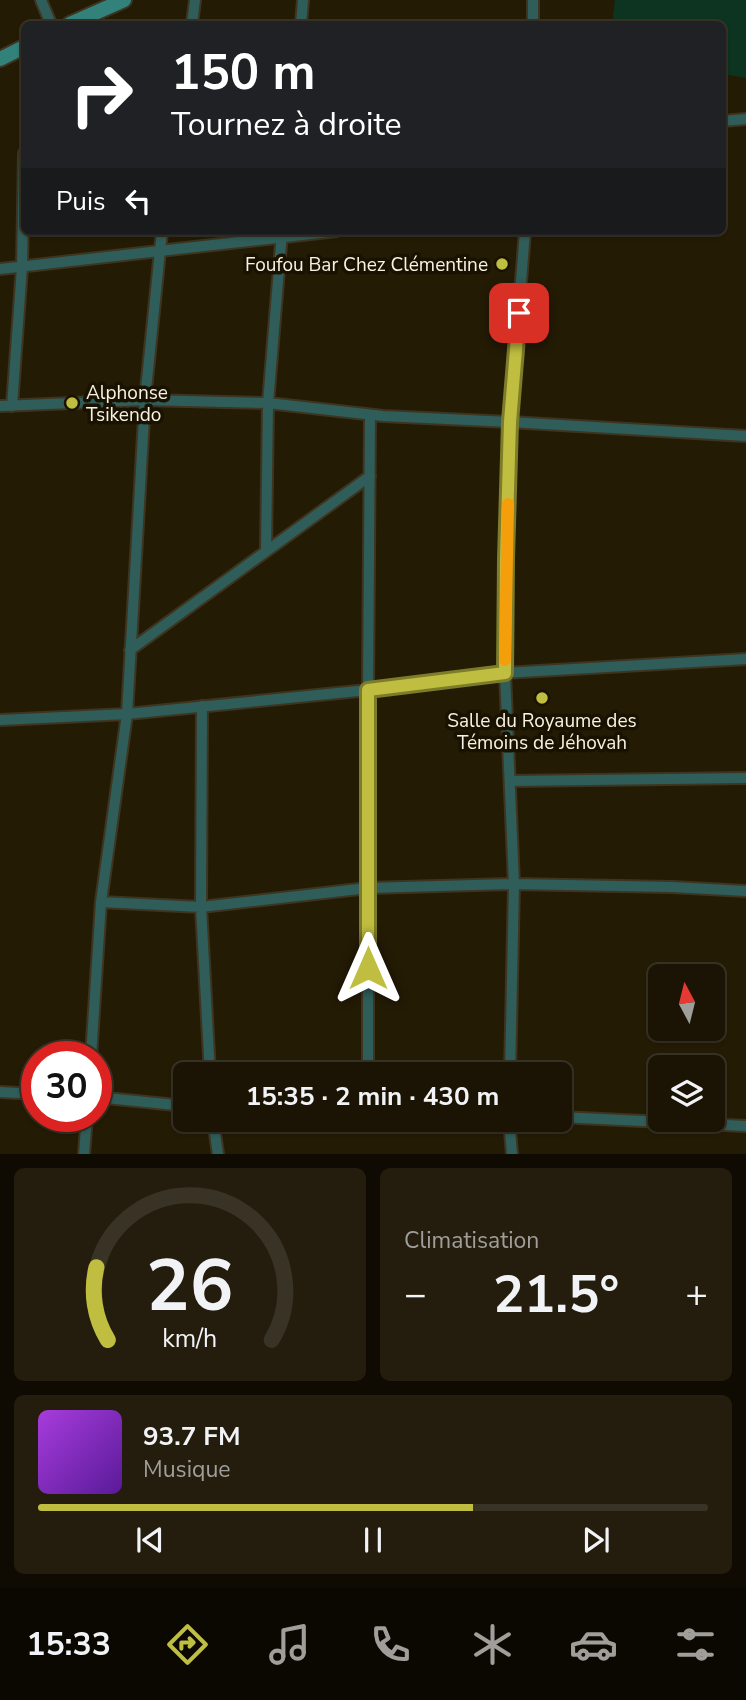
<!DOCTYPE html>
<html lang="fr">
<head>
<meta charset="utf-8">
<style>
  body { margin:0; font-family:"Nunito Sans",sans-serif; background:#241d0e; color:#f1f3f6; height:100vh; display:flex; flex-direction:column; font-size:26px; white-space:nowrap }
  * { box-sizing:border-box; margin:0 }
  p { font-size:23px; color:#a09e9a }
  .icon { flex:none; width:38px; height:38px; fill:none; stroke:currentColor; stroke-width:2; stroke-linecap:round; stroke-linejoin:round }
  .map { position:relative; height:1154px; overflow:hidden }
  .side { display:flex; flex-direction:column; gap:14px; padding:14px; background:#0f0b02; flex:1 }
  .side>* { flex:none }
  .guide { position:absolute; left:21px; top:21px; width:705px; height:214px; border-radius:10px; box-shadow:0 2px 5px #0004,0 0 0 2px #393326; background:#202124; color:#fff; overflow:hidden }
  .needle { width:46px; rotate:353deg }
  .buttons { position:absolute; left:648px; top:964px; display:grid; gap:14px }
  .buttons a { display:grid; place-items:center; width:77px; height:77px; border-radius:10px; background:#1b1404; box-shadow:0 2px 5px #0004,0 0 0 2px #393326; font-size:35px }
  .speed { position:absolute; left:21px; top:1041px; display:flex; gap:14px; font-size:35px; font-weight:700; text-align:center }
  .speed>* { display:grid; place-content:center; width:91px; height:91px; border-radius:50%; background:#1b1404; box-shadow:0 2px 5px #0004,0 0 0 2px #393326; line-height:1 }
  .speed .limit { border:10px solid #d22; background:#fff; color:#111 }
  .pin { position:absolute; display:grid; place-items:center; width:60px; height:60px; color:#fff; margin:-30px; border-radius:14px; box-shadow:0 4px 10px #0006 }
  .me { position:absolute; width:77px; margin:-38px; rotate:0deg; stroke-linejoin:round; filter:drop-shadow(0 0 5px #0008) }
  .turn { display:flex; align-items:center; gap:24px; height:147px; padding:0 35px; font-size:32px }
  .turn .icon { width:91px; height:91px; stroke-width:2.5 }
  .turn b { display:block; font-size:49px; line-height:60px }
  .then { display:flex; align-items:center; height:66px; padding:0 35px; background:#0003; gap:14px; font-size:26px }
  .big { font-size:52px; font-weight:700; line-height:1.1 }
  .side .card { flex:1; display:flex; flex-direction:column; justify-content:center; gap:10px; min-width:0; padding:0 24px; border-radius:10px; background:#241d0e }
  .side .dial { align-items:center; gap:0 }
  .dial svg { height:182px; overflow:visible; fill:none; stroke:#393326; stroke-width:7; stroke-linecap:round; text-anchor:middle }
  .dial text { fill:#f1f3f6; stroke:none }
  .song { display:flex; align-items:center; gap:21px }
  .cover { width:84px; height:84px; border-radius:10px; background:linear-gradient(135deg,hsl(280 70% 55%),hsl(270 70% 35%)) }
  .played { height:7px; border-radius:4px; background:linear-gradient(90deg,#c0be40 65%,#393326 65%) }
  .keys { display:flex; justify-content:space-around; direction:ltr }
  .heat { display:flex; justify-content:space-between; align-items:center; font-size:38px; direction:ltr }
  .side .tiles { flex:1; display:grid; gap:14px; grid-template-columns:1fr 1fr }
  .card:last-child { grid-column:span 2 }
  .trip { position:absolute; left:173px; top:1062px; width:399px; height:70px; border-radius:10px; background:#1b1404; box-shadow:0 2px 5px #0004,0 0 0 2px #393326; font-weight:700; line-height:70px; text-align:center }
  .menu { display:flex; height:112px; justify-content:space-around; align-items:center; background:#0b0802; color:#a09e9a }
  .menu .icon { width:49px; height:49px }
  .menu .current { color:#c0be40 }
  .menu b { font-size:32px; color:#f1f3f6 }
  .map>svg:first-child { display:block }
  .green { fill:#0c3420 }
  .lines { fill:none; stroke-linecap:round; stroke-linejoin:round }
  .minor-casing { stroke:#3d3520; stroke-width:14 }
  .secondary-casing { stroke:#3d3520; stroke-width:18 }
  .minor { stroke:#2f5d59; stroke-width:10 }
  .secondary { stroke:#32817b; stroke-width:14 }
  .route-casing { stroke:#7d7c2a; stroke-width:18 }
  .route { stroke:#c0be40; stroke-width:12 }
  .slow { stroke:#f59e0b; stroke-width:12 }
  .poi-dot { fill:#c0be40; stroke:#1a1200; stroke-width:2.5 }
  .labels { text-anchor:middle; stroke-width:7; stroke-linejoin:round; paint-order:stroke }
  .poi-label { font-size:19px; fill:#f8f2e4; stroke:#1a1200; text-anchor:end }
</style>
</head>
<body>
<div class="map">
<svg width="746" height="1154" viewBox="0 0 746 1154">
  <rect width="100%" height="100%" fill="#241b05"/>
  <path class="green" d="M615 0H746V78L723 74V24H612Z"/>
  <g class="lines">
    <defs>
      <path id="minor" d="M41 0 51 24
        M192 24 195 0
        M301 24 303 0
        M533 24V0
        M723 121 746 119
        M0 269 337 231
        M0 406 145 400 268 403 383 416 510 422 746 436
        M12 406 22 267 24 153
        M266 551 268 403 282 232
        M130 650 370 476
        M202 706 201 907 210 1074
        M0 720 127 714 368 690 505 673 746 659
        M510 781 746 778
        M101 902 201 907 368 888 514 884 672 887 746 891
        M91 1057 101 902 127 714 145 400 162 231
        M368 1074V690L370 415
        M510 1074 514 884 505 673 506 559 510 422 525 231
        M0 1092 37 1094
        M96 1097 186 1106
        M560 1117 746 1126
        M213 1120 218 1154
        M509 1120 512 1154
        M84 1154 87 1116"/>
      <path id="secondary" d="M70 24 124 0
        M0 59 24 47"/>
    </defs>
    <use href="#minor" class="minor-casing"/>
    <use href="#secondary" class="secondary-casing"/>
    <use href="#minor" class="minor"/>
    <use href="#secondary" class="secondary"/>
  </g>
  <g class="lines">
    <defs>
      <path id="route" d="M368 968V690L505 673 506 559 510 422 519 313"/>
    </defs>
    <use href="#route" class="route-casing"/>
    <use href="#route" class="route"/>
    <path class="slow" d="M505 660 508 504"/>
  </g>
  <g class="poi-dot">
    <circle cx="502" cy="264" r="7"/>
    <circle cx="72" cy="403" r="7"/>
    <circle cx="542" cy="698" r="7"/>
  </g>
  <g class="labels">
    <g class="poi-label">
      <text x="488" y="271">Foufou Bar Chez Clémentine</text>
      <text x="86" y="399" text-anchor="start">Alphonse<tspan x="86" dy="22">Tsikendo</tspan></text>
      <text x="542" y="727" text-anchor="middle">Salle du Royaume des<tspan x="542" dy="22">Témoins de Jéhovah</tspan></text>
    </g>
  </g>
</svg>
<div class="buttons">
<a><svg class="needle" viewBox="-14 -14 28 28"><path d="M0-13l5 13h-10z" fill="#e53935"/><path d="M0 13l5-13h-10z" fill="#a09e9a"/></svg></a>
<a><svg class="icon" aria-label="layers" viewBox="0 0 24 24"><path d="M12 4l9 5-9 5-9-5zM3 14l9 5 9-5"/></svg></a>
</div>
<div class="speed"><div class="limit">30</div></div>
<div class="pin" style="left:519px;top:313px;background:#d93025"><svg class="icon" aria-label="arrive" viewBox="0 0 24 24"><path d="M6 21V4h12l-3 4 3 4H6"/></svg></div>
<svg class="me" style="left:368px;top:968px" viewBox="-20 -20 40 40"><path d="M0-17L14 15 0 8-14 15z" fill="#c0be40" stroke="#fff" stroke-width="4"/></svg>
<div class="trip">15:35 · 2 min · 430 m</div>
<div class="guide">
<div class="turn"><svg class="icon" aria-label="right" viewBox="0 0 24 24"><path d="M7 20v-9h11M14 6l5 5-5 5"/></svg><div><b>150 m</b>Tournez à droite</div></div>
<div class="then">Puis<svg class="icon" aria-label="left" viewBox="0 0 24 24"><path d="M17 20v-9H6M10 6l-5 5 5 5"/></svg></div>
</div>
</div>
<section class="side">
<div class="tiles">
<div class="card dial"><svg viewBox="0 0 100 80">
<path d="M14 69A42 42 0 1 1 86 69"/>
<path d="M14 69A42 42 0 0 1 9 37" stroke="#c0be40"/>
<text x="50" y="56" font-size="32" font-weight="700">26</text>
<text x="50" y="72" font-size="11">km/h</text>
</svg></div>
<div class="card"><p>Climatisation</p>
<div class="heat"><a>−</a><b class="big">21.5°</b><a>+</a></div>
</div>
<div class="card">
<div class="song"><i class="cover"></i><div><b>93.7 FM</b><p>Musique</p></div></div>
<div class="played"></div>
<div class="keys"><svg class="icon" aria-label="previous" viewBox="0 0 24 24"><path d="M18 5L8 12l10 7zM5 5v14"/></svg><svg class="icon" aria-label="pause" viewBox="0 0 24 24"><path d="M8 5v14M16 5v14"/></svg><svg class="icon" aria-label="next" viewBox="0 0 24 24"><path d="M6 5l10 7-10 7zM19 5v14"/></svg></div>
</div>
</div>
</section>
<nav class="menu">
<b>15:33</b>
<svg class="icon current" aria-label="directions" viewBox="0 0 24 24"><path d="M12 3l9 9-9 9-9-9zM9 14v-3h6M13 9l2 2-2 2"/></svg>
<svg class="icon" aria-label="music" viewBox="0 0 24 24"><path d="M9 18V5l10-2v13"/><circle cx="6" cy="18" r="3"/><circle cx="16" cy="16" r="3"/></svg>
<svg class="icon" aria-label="phone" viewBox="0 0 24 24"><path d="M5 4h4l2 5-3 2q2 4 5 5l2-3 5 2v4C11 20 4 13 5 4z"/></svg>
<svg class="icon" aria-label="climate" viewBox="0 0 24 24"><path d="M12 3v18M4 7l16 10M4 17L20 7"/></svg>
<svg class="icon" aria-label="car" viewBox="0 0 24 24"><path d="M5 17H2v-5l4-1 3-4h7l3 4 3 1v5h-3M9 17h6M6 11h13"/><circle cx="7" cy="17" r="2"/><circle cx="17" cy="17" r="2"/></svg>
<svg class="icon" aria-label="filters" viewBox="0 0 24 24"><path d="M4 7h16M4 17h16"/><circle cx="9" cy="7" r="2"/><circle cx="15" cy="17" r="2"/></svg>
</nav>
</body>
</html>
